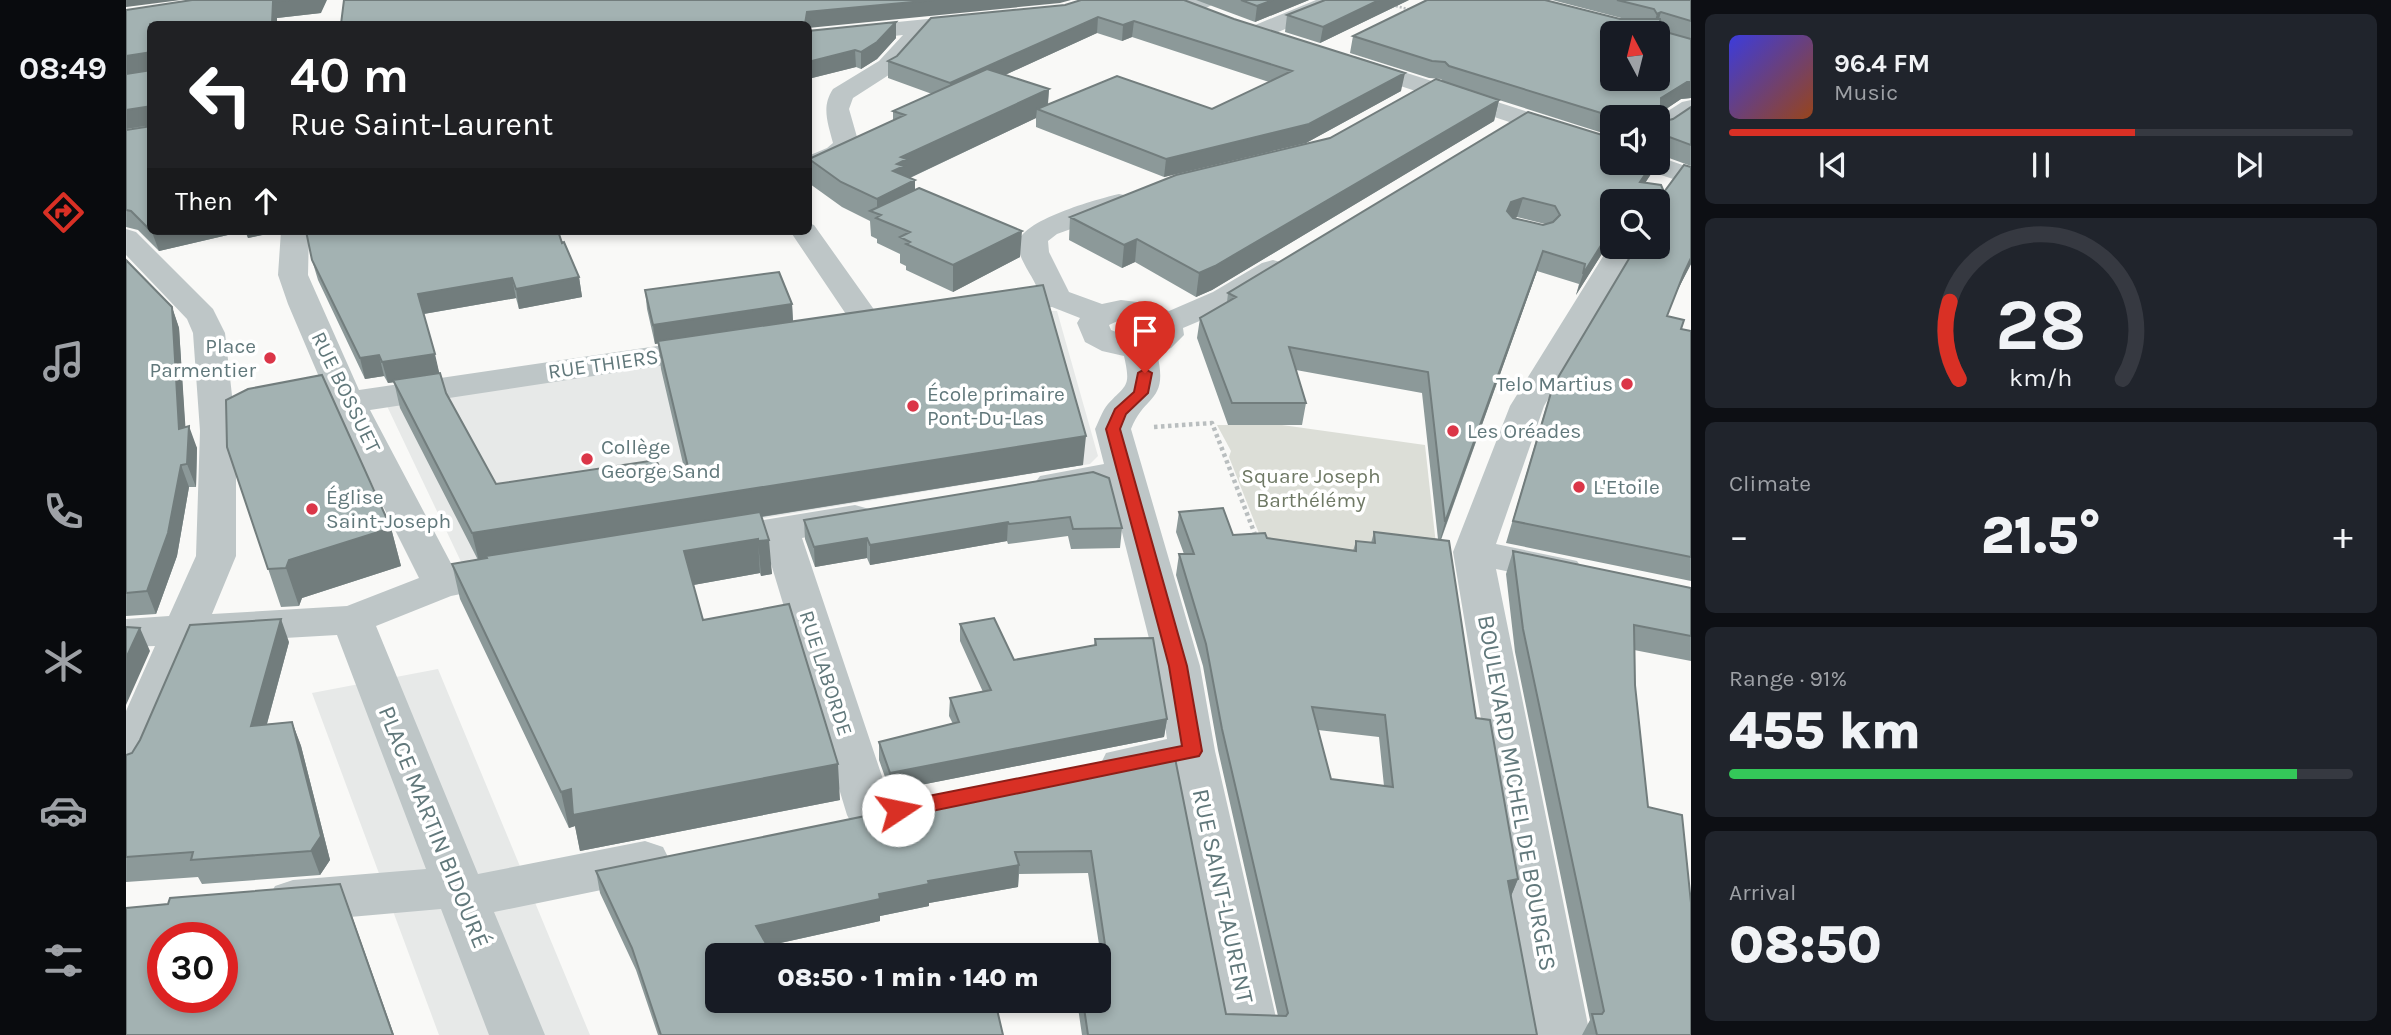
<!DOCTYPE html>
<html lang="en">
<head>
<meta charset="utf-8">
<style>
  body { margin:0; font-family:Karla,sans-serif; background:#20242c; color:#f1f3f6; height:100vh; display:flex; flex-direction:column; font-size:26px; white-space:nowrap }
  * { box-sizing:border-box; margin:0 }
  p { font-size:23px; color:#9ea1a6 }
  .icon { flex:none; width:38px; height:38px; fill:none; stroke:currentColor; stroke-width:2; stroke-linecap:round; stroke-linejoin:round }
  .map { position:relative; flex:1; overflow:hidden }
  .side { display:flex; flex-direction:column; gap:14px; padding:14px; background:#0d0f14; width:700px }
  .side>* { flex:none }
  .banner { position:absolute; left:21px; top:21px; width:665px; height:214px; border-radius:10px; box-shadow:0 4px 10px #0003; background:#202124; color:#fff; overflow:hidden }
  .needle { width:46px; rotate:353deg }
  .buttons { position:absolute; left:1474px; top:21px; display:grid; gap:14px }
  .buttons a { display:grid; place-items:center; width:70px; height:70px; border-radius:10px; background:#171b24; box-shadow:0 4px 10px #0003; font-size:35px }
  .speed { position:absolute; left:21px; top:922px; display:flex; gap:14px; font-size:35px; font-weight:700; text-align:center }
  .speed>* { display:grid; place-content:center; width:91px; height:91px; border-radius:50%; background:#171b24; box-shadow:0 4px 10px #0003; line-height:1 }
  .speed .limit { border:10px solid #d22; background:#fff; color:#111 }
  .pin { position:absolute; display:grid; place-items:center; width:60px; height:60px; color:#fff; margin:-72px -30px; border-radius:50% 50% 50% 0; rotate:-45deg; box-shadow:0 0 7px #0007 }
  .pin .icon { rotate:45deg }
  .me { position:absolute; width:77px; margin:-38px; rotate:79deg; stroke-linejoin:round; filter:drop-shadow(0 0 5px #0008) }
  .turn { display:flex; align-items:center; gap:24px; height:147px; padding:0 28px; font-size:32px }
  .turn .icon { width:91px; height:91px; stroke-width:2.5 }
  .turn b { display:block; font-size:49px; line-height:60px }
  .then { display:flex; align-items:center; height:66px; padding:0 28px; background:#0003; gap:14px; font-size:26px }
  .big { font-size:52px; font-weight:800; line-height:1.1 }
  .side .widget { flex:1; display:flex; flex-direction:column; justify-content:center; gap:10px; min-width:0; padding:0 24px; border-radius:10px; background:#20242c }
  .side .dial { align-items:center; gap:0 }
  .dial svg { height:182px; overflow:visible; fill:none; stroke:#363941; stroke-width:7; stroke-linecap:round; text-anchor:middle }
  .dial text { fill:#f1f3f6; stroke:none }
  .song { display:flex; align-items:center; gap:21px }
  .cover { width:84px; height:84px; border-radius:10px; background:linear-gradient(135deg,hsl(240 70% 55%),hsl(20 70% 35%)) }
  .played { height:7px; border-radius:4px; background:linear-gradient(90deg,#d93025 65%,#363941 65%) }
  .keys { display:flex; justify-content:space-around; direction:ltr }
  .heat { display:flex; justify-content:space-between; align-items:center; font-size:38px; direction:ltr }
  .charge { height:10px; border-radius:5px; background:linear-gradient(90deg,#34c759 91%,#363941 0) }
  .trip { position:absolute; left:579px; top:943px; width:406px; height:70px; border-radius:10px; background:#171b24; box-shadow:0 4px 10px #0003; font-weight:800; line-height:70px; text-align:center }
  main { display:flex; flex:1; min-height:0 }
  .tab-bar { display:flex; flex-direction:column; width:126px; justify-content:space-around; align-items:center; background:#090b0e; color:#9ea1a6 }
  .tab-bar .icon { width:49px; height:49px }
  .tab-bar .active { color:#d93025 }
  .tab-bar b { font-size:32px; color:#f1f3f6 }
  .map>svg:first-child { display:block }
  .built { fill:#e7e9e8 }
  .green { fill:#dcded7 }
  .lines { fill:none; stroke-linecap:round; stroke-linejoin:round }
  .path-far1 { stroke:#b9bebf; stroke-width:2.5; stroke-dasharray:2 2; stroke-linecap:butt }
  .path { stroke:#b9bebf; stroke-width:4.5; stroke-dasharray:3.5 3.5; stroke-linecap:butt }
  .minor { fill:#bec6c7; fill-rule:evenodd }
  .wall { fill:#8c9999; fill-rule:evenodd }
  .shaded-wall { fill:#727d7d }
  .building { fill:#a3b2b2; stroke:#727d7d; stroke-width:2; fill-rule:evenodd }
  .route { fill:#d93025; stroke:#8d1f18; stroke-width:2 }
  .poi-dot { fill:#db3648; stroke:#fff; stroke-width:2.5 }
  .labels { text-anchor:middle; stroke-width:7; stroke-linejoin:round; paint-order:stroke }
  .poi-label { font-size:21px; fill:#61787b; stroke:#fff; text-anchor:start }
  .street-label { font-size:21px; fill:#61787b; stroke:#fff }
  .park-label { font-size:21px; fill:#6f7965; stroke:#fff }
  .near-street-label { font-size:24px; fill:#61787b; stroke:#fff }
</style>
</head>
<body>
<main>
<nav class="tab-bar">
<b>08:49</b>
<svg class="icon active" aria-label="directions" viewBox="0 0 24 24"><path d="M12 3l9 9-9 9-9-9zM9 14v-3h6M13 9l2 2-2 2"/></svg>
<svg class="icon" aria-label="music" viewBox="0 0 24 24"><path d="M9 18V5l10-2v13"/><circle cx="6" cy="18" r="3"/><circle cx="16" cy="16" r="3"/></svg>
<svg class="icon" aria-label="phone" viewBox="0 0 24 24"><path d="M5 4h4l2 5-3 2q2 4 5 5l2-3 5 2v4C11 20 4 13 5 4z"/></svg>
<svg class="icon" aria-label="climate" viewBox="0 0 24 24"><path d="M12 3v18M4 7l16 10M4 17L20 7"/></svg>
<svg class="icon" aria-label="car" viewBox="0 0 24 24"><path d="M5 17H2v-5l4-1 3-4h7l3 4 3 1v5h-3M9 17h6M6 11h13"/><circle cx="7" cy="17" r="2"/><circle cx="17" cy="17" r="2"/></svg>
<svg class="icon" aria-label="filters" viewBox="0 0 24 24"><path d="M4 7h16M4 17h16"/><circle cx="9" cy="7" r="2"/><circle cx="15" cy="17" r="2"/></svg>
</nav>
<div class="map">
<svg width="1565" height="1035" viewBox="0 0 1565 1035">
  <rect width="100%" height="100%" fill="#f9f9f7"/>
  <path class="built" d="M915 311H931L972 456 964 464 338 568 260 404Z
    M312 669 464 1035H313L186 693Z"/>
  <path class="green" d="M1091 425H1156L1299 445 1312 563 1136 541 1103 457 1105 451Z"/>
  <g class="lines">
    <path class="path-far1" d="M1266 5 1285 10"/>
    <path class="path" d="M1028 427 1086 423 1130 537"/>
    <path class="minor" d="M1060 0H1091C1083 10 1065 14 1053 12L1050 7Z
      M1190 0H1219L1216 5 1138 38H1122L1119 33 1122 28Z
      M851 14 859 16 862 21 859 26 804 32 769 71 727 98 723 109 733 144 719 160 682 174V156L701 148 707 143C702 123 695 107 707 89L753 61 777 35 682 45V31Z
      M1228 56 1486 139V156L1220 68 1216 63 1220 58Z
      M1565 100V118L1540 135 1531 138V118L1556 102Z
      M1531 156 1565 168V185L1517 169 1513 163H1531Z
      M993 194 1003 196 1007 202 1003 208 931 234 922 241 923 252 943 292 976 304 995 300 1027 304 1043 311 1087 292 1136 263 1147 260 1158 263 1162 269 1158 275 1109 306 1057 328 1058 335 1045 348 1031 353C1043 403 1019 393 1005 429L1074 666 1089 751 1154 1035H1098L1047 772 997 782 980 777 974 765 980 753 1041 739 1030 666 984 485 927 495 914 492 908 484 914 476 978 464 969 429C973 421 976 411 982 404 1001 384 1005 387 998 356L976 351 959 342 951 323 954 318 926 307 871 315 860 313 855 306 860 299 912 290C907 276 894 262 892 246 890 221 972 199 993 194ZM996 319 1017 322 1025 332 1006 338 985 330 983 325Z
      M682 223 688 225 759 325 754 332 743 335 732 332 664 231H682Z
      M0 229 10 232 87 309 99 333 110 431V556L86 614 221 606 293 578 196 384 162 304 152 275 155 231H183L182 275 233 390 586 338 598 341 602 348 598 355 586 358 244 410 328 569 380 560 394 564 400 573 394 582 325 596 250 626 352 874 519 841 537 847 544 861 537 875 519 881 368 912 419 1035H363L315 909 167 922 149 916 141 901 149 886 167 880 300 869 211 635 73 643 23 762 16 774 0 779V711L29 646 0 647V619L43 616 70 556 74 431 67 333 61 319 0 255Z
      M1486 242V247H1512L1418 406 1370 544 1451 561 1457 570 1451 579 1437 583 1370 569 1464 1035H1408L1327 552 1384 406Z
      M729 505 743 509 748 517 743 525 676 538 769 815 762 828 745 834 728 828 721 815 639 544 588 552 574 549 568 540 574 531 588 528Z"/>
  </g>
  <path class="wall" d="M955 0 1275 91 1180 143 1038 177 910 127V118L784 178 789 190 894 257 827 292 780 270V266L774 263V254L751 243V239L745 236 744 221 716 207 684 184 683 159 767 121V111L806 94 762 78V61ZM971 33 996 41 1006 37 1143 82 1086 109 922 105 923 89 879 75Z
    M1070 0H1183L1129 22Z
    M1283 0 1194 43 1159 32 1161 15Z
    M1426 0H1565V98L1555 99 1535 112V122L1547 119 1565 107V166L1532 154 1531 117H1486V136L1373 100 1368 121 1086 290 1070 297 1009 262 996 268 943 240 944 217 1204 138 1318 82 1315 79 1303 78 1224 53 1227 36 1499 19Z
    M0 10 195 13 151 18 24 231H153L152 232 122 238 119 231 33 251 12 230 0 227V130L20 127 0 129Z
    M682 31 770 38 751 59 735 69 730 67 682 79Z
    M1486 138 1525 174 1519 183 1538 192 1565 167V264L1550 293 1541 316 1555 329 1565 331V581L1380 543 1420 407 1531 247V201H1486V240L1484 241 1450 295 1453 284 1411 271 1315 540 1350 718 1392 879 1385 896 1411 1035H956L951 1001H973V956H949V952L974 951 962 873 893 874 892 887 803 903V906L754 916V921L641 946 592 1001 763 1010 762 1001H869L877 1035H532L510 970 474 893 470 871 1048 753 1100 1014 1152 1016 1092 750 1077 666 1050 575 1053 554H1058L1050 532 1053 512 1107 535 1227 551 1230 541 1245 543 1248 532 1312 539 1296 393 1170 370 1180 403 1176 425H1102L1071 338 1074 318 1101 302 1102 293ZM1391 217 1419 224 1417 225 1388 219ZM1192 730 1253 737 1258 786 1205 779Z
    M436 243 453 277 456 297 393 309 390 298 298 314 313 373 320 393 370 484 537 474 558 468 535 369 532 343 529 344 521 309 519 290 666 304 667 321 957 465 636 517 646 574 635 576 634 573 567 585 577 620 714 800 454 851 449 826 443 828 334 599 326 564 352 560 274 408 268 382 262 383 258 376 239 379 192 280 186 260Z
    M0 260 46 307 53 328 59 427 71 448 70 487H63L51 556 30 614 0 616Z
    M101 447 265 528 275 566 176 598 173 606 155 607Z
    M967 472 996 528 994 548 945 549 942 536 882 544 881 541 744 565 741 558 689 567 679 539 678 520Z
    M1387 551 1565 588V661L1508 650 1509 685 1522 807 1565 1035H1456L1464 1020 1389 652 1380 574Z
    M834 624 888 660 968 645 969 639 1041 719 1038 737 764 791 753 760V742L827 724 823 716 824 698 857 692 834 641Z
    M163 642 141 724 166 722 175 746 204 860 194 875 76 884 72 877 0 882V755L6 753Z"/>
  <path class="shaded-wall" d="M0 0H55L0 7Z
    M163 0H201L195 13 151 18V24H146L147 2Z
    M808 0H945L934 3 682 28V24H679L681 12Z
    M1147 0H1183L1129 22 1131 6Z
    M1253 0H1283L1194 43 1197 27Z
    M1535 12 1530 29 1526 30 1531 14Z
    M972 17 971 33 824 100V83Z
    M1008 21 1006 37 996 41 997 25Z
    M770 22V38L751 59 735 69V52Z
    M729 50 730 67 682 79V62Z
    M20 53 24 70 0 74V56Z
    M1279 73 1275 91 1180 143 1038 177 1040 159Z
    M1561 82H1565V98L1555 99 1530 116 1535 98Z
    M923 89 921 112 911 109 910 118 781 179 789 180V205L755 215 751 213V199L775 157Z
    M1373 100 1368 121 1086 290 1070 297 1073 273Z
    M20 107 24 125 0 129V110Z
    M1538 135 1531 155V142Z
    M1527 163H1529L1525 174 1507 201 1514 182Z
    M1397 198 1391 217 1380 222 1381 211 1385 202Z
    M1486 228V240L1484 241 1450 295 1457 274Z
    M29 231H119L33 251 26 232Z
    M120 231H153L122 238Z
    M896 231 894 257 827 292V265Z
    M1011 239 1009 262 996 268 998 245Z
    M1417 251 1411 271 1313 544 1319 522Z
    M1565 258V264L1550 293 1558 273Z
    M453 277 456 297 393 309 390 289Z
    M386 278 390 298 297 314 292 294Z
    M666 304 667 323 529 344 527 325Z
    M46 307 53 328 61 451 53 429Z
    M309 354 314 376 262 383 256 362Z
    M253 355 258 376 239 379 234 358Z
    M63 426 71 448 70 487 61 464Z
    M960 436 957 465 353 562 346 533Z
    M55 465 63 487 51 556 30 614 21 591Z
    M882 522 881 541 744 565V545Z
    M265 528 275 566 176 598 173 606 160 568 163 560Z
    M741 538V558L689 567 688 547Z
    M632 539 634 573 562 586 558 551Z
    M643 540 646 574 635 576 632 541Z
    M155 619 163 642 134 749 125 726Z
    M14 628 24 651 0 705V658Z
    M1041 719 1038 737 764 791V773Z
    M166 722 175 746 204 860 194 875 185 851Z
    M712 764 714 800 454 851 449 826 443 828 435 792 445 789Z
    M893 865 892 887 803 903V906L754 916V921L632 948 630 926 802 881Z
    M1392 879 1383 901 1382 881Z
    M214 884 227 919 268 1035H267Z"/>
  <path class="building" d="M66 0H163L147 2 146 24H24V230L5 211 0 210V130L20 127V107L0 110V74L20 71V53L0 56V10Z
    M218 0H808L681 12 679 24H215Z
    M955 0H1058L1108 19 1279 73 1183 124 1040 159 911 109 991 76 1086 109 1166 71 1008 21 997 25 972 17 824 83 762 61 771 56 805 18 939 5Z
    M1115 0H1147L1131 6Z
    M1199 0H1253L1197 27 1161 15Z
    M1301 0H1419L1494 19H1534L1536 31 1565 39V82H1561L1535 98V122L1547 119 1565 107V145L1538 135 1534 142H1531V117H1488L1323 66 1319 62 1306 61 1227 36ZM1486 33H1531V79H1486Z
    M1491 0H1565V21L1535 12 1531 14 1528 9Z
    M770 22 751 42 735 52 729 50 682 62V31Z
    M861 69 923 89 775 157 781 159 771 164 778 166 767 171 789 180 751 199 715 182 683 159 779 115 767 111Z
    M1310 79 1373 100 1089 266 1073 273 1011 239 998 245 944 217 1050 175 1204 138Z
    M1402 112 1486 138V163H1527L1514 182 1535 185 1538 192 1558 165 1565 167V258L1558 273 1541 316 1558 320 1555 329 1565 331V557L1387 521 1427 386 1510 247H1531V201H1486V228L1457 274 1459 264 1417 251 1319 522 1302 372 1163 347 1180 403H1106L1074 318 1110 297 1102 293ZM1397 198 1429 206 1434 215 1427 222 1417 225 1387 218 1381 211 1385 202Z
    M793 188 896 231 827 265 780 244 784 242 774 237 784 232 750 218 755 215 744 211Z
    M180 231H432L436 243 438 242 453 277 390 289 386 278 292 294 309 354 256 362 253 355 234 358 186 260Z
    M0 260 46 307 53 429 63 426 61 464 55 465 42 533 21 591 0 593Z
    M653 272 666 304 527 325 519 290Z
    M917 285 960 436 346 533 267 380 314 373 320 393 370 484 530 460 537 474 562 467 532 341Z
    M196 375 265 528 163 560 160 568 142 569 101 447 100 400 122 389Z
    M967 472 983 478 996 528 947 529 944 517 883 524 882 522 744 545 741 538 688 547 678 520Z
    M1097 508 1107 535 1139 533 1141 538 1230 551V541L1249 543 1248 532 1323 541 1350 718 1364 720 1392 879 1382 881 1411 1035H962L957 1001H973V956H950L949 952 980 951 965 851 889 852 893 865 802 881 803 884 753 894 754 899 630 926 647 956H592V1001H662L766 1010 764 1001H869L877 1035H535L506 948 470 871 1048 753 1100 1014 1160 1016 1162 1013 1096 729 1080 644 1053 554H1068L1053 512ZM1186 707 1259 715 1267 787 1205 779Z
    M634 512 643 540 632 541V539L558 551 577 620 663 604 712 764 447 815 445 789 435 792 326 564 361 558 360 556Z
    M1387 551 1565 588V636L1508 625 1509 685 1522 807 1556 815 1565 903V1035H1471L1466 1014H1476L1478 1011 1397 629Z
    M868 618 888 660 970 645 969 639 1027 638 1041 719 764 773 753 742 833 722 824 698 865 690 834 624Z
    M155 619 125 726 166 722 195 836 185 851 65 860 67 852 0 857V755L6 753 14 740 64 625Z
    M0 627 14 628 0 658Z
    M214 884 267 1035H0V908L42 904 44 898ZM37 938H96V998H37Z"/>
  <path class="route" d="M1019 369 1026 373 1022 393 1000 414 994 429 1061 666 1076 751 1073 756 772 818 765 815 762 810 765 804 772 802 1056 746 1043 666 980 429 989 409 1008 392 1012 373Z"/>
  <g class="poi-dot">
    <circle cx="144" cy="358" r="7"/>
    <circle cx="1501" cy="384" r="7"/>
    <circle cx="787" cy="406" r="7"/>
    <circle cx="1327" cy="431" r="7"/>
    <circle cx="461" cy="459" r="7"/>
    <circle cx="1453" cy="487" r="7"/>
    <circle cx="186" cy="509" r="7"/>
  </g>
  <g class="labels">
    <g class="poi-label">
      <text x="130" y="353" text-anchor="end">Place<tspan x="130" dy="24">Parmentier</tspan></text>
      <text x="1487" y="391" text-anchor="end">Telo Martius</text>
      <text x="801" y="401">École primaire<tspan x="801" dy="24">Pont-Du-Las</tspan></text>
      <text x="1341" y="438">Les Oréades</text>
      <text x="475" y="454">Collège<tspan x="475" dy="24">George Sand</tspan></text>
      <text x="1467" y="494">L'Etoile</text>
      <text x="200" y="504">Église<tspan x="200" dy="24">Saint-Joseph</tspan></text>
    </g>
    <g class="street-label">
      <text transform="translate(477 364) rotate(-8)" y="7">RUE THIERS</text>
      <text transform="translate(220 392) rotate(64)" y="7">RUE BOSSUET</text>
      <text transform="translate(700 673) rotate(72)" y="7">RUE LABORDE</text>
    </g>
    <g class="park-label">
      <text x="1185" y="483">Square Joseph<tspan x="1185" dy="24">Barthélémy</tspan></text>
    </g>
    <g class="near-street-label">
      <text transform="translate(1391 793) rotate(80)" y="8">BOULEVARD MICHEL DE BOURGES</text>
      <text transform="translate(308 827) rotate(68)" y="8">PLACE MARTIN BIDOURÉ</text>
      <text transform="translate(1097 896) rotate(78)" y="8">RUE SAINT-LAURENT</text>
    </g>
  </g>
</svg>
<div class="buttons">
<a><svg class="needle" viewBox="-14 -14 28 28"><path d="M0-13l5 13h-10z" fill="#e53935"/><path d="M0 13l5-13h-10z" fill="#9ea1a6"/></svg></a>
<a><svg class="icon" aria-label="sound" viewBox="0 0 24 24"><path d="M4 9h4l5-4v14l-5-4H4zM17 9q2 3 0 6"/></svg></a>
<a><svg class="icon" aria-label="search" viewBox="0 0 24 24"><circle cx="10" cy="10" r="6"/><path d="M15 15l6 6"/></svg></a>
</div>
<div class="speed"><div class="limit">30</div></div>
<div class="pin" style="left:1019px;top:373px;background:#d93025"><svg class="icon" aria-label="arrive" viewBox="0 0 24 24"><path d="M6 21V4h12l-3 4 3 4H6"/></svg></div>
<svg class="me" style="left:772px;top:810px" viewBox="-20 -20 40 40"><circle r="19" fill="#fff"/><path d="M0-13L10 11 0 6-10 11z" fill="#d93025"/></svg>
<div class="trip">08:50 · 1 min · 140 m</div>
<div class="banner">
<div class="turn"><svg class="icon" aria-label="left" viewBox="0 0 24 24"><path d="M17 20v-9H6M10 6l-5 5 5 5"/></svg><div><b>40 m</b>Rue Saint-Laurent</div></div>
<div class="then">Then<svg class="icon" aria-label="ahead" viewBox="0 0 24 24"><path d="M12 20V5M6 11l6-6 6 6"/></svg></div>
</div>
</div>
<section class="side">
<div class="widget">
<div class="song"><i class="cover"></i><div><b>96.4 FM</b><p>Music</p></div></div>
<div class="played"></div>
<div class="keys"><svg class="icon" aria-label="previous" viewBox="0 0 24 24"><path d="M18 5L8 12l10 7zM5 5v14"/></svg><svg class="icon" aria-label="pause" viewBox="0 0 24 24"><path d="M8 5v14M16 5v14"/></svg><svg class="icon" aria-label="next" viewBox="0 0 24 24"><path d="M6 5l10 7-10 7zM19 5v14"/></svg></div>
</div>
<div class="widget dial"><svg viewBox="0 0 100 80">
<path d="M14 69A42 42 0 1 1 86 69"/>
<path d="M14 69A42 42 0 0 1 10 35" stroke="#d93025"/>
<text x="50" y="56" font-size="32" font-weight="700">28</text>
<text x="50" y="72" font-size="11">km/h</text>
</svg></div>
<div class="widget"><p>Climate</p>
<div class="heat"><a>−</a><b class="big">21.5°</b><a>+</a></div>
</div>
<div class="widget"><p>Range · 91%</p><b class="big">455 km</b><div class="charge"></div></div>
<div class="widget"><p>Arrival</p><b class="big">08:50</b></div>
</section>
</main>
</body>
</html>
